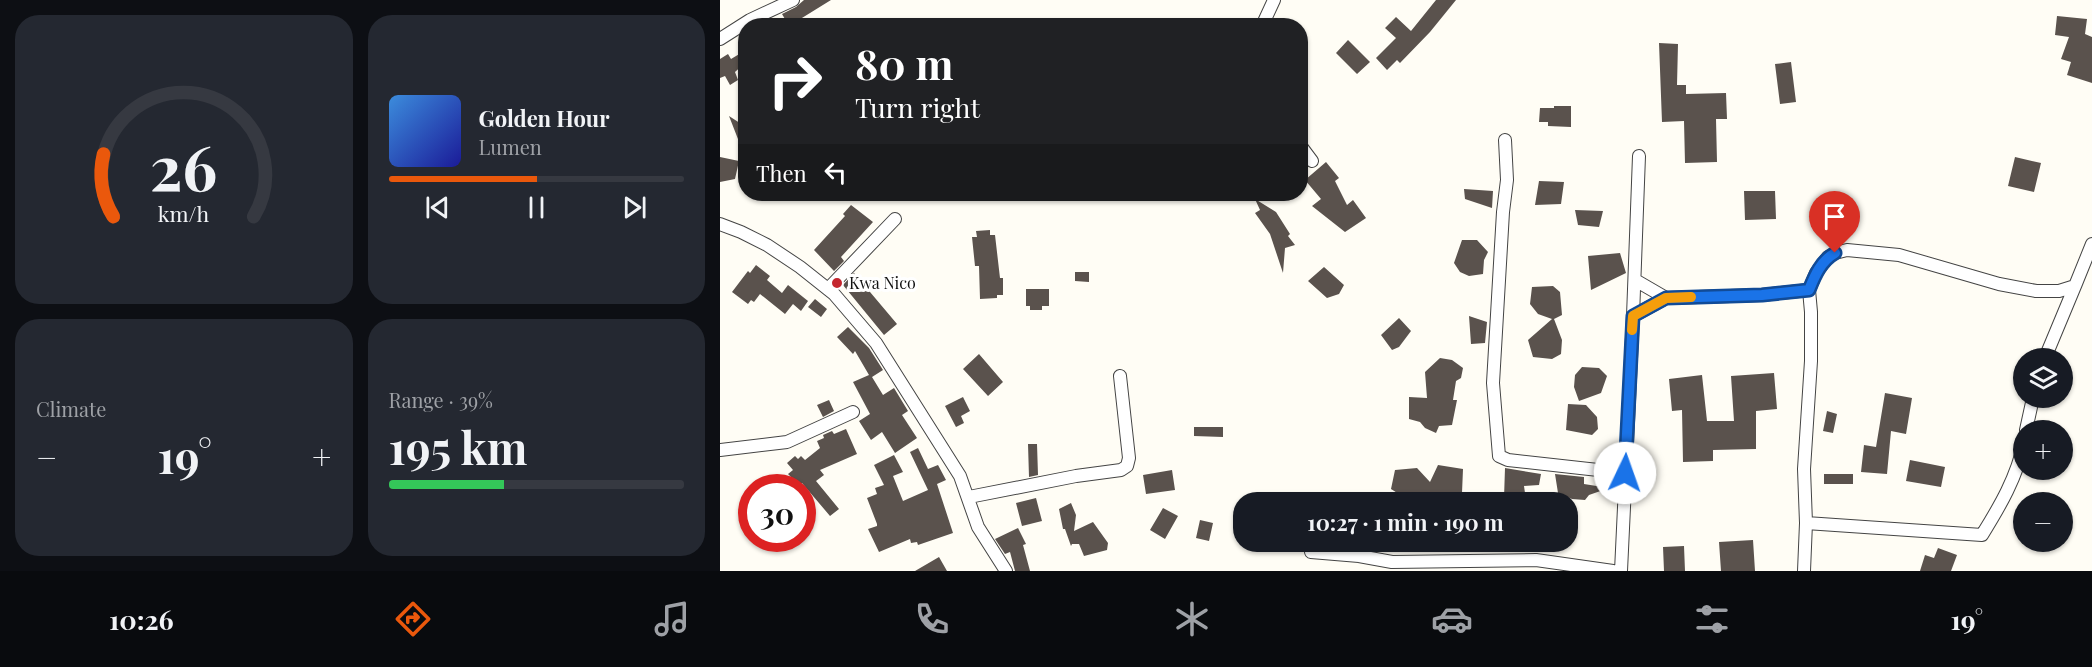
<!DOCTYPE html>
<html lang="en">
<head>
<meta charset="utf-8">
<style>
  body { margin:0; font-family:"Playfair Display",serif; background:#242831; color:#f1f3f6; height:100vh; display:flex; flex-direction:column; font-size:22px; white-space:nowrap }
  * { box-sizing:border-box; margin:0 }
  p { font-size:20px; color:#9ea1a6 }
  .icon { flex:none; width:33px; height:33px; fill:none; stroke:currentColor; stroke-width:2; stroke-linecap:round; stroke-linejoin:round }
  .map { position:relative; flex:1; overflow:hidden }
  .drawer { display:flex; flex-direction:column; gap:15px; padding:15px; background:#0d0f14; width:720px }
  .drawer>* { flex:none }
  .hud { position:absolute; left:18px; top:18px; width:570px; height:183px; border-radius:24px; box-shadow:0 2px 4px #0004; background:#202124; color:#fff; overflow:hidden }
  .buttons { position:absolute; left:1293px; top:348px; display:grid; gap:12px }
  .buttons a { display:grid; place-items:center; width:60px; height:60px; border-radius:50%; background:#171b24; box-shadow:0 2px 4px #0004; font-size:30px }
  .speed { position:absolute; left:18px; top:474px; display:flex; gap:12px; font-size:30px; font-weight:700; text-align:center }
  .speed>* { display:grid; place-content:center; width:78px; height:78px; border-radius:50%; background:#171b24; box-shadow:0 2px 4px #0004; line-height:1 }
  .speed .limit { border:9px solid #d22; background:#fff; color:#111 }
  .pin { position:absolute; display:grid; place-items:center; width:51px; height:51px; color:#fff; margin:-62px -26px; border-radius:50% 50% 50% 0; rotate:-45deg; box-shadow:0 0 6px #0007 }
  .pin .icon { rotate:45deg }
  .me { position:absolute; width:66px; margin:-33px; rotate:3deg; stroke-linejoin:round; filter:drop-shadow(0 0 4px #0008) }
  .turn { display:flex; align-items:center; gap:21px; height:126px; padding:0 18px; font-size:27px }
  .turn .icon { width:78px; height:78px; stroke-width:2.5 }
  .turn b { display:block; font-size:42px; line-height:51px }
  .then { display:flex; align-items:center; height:57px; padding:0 18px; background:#0003; gap:12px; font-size:22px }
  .big { font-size:45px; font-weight:700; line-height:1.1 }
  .drawer .tile { flex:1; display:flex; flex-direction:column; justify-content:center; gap:9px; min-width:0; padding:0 21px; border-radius:24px; background:#242831 }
  .drawer .dial { align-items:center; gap:0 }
  .dial svg { height:156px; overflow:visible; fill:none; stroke:#363941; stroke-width:7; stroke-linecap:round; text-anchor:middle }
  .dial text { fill:#f1f3f6; stroke:none }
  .song { display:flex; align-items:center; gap:18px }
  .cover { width:72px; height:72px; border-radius:9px; background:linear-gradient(135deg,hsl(210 70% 55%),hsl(240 70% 35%)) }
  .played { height:6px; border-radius:3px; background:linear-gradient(90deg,#ea580c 50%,#363941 50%) }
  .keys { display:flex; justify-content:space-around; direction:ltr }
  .heat { display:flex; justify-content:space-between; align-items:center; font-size:33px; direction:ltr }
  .charge { height:9px; border-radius:4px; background:linear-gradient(90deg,#34c759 39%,#363941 0) }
  .drawer .tiles { flex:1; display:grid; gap:15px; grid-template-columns:repeat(2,1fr) }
  .trip { position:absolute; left:513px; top:492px; width:345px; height:60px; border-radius:24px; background:#171b24; box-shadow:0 2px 4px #0004; font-weight:700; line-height:60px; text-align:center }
  .tab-bar { display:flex; height:96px; justify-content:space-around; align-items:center; background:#090b0e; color:#9ea1a6 }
  .tab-bar .icon { width:42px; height:42px }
  .tab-bar .current { color:#ea580c }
  .tab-bar b { font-size:27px; color:#f1f3f6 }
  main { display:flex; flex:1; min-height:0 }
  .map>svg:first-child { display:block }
  .building { fill:#5a524d }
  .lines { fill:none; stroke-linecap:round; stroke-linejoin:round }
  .minor-casing { stroke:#444; stroke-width:14 }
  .minor { stroke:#fff; stroke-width:12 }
  .route-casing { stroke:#114b97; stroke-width:15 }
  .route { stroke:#1a73e8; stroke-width:10 }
  .slow { stroke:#f59e0b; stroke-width:10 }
  .poi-dot { fill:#c4262e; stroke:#fff; stroke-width:2 }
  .labels { text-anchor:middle; stroke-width:6; stroke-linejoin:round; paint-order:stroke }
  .poi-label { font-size:16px; fill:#111; stroke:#fff; text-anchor:start }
</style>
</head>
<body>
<main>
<section class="drawer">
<div class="tiles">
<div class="tile dial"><svg viewBox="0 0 100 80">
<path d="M14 69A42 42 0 1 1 86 69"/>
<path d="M14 69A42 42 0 0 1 9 37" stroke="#ea580c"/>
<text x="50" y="56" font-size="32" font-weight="700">26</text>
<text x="50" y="72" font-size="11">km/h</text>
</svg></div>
<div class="tile">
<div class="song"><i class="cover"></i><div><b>Golden Hour</b><p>Lumen</p></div></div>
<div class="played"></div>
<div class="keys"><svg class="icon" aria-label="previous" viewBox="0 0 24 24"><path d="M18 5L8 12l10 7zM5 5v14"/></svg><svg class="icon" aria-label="pause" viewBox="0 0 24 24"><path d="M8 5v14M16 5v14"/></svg><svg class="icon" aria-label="next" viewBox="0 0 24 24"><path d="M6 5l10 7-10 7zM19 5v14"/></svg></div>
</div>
<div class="tile"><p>Climate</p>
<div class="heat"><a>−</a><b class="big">19°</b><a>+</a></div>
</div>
<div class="tile"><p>Range · 39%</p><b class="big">195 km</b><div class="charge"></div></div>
</div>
</section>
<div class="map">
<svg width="1372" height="571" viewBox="0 0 1372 571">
  <rect width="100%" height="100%" fill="#fffdf5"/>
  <path class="building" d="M84 0H111L69 26 62 14 76 7Z
    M716 0H736L710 32 680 63 677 60 667 70 656 58 676 38 665 28 676 17 691 31Z
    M1337 16 1367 19 1365 34 1372 37V83L1347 75 1351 62 1341 59 1349 37 1335 35Z
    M628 40 650 62 637 74 616 53Z
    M939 43 958 44 957 85H966V94L1006 93 1007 119H996L997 162 965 163 964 121 942 122Z
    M26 50V62L15 72 18 80 10 85 5 76 0 78V59L8 54 11 59Z
    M1071 62 1076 102 1060 104 1055 64Z
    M834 106H851V127L828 126V122H819L820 108H834Z
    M9 116 26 127V157H25Z
    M0 157 19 161 15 179 0 182Z
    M1295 157 1321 163 1314 192 1288 186Z
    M606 162 619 178 615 181 627 205 633 200 646 218 625 232 592 206 601 199 585 180Z
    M819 181 844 182 841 204 815 205Z
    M744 189 773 191 772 208 745 199Z
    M1024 191H1055L1056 219 1025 220Z
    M535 199 556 212 570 234 568 236 575 245 565 248 563 273 550 234 535 213 540 210Z
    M131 205 153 222 121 257 124 261 114 271 94 250 125 216 123 214Z
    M855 210 883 211 879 227 858 225Z
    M270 230V235H275L280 278H283V295H277V298L260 299 259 266H255L252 237H257L256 231Z
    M742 240H757L768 252 764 260 763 274 749 276 740 272 734 263Z
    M900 253 906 273 871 290 868 256Z
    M36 265 50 276 47 280 62 293 68 285 88 301 81 311 73 304 65 314 40 294 34 302 31 300 28 304 12 292 28 271 30 273Z
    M604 267 624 285 619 294 607 298 588 281Z
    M355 272H369V282L355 281Z
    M134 273 177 324 164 335 123 285Z
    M833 286 840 292 842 315 834 319 842 340 841 354 832 359 813 357 808 340 832 319 818 314 810 304 812 287Z
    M306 289H329V306H322V310H310V306H306Z
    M95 299 107 309 101 317 88 307Z
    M749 316 767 322 765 343 751 344Z
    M679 318 691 331 679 347 672 350 661 335Z
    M128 327 149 348 163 370 152 377 163 395 174 388 188 411 182 415 197 438 175 453 162 432 151 440 139 421 150 414 133 382 149 375 135 351 133 354 117 337Z
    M259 354 283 382 268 396 243 369Z
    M720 358 732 360 743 368 741 378 736 381 733 400H737L732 425 719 426 716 433 705 428 700 422 689 419V397L707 398 705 372Z
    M862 367 879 368 887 376 881 393 859 401 854 387 855 375Z
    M1054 373 1057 409 1036 411V449L993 450V461L963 462 962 410 952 411 949 379 982 375 987 421H1014L1011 376Z
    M1165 393 1192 398 1186 434 1171 431 1167 474 1141 472 1144 445 1156 447Z
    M243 397 250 411 241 416 244 423 236 427 225 406Z
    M109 400 114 411 103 417 97 405Z
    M848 404 866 405 877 417 878 429 872 435 846 430Z
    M1107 411 1117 414 1113 433 1103 431Z
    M474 427H503V437L474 436Z
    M126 429 137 454 100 470 104 475 96 481 119 509 110 516 82 483 77 488H72L67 481 72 478 68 474 73 470 67 463 75 456 78 459 81 456 85 460 100 448 97 441 104 438 103 435 112 431 114 434Z
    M308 444H317L318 475 309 477Z
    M198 448 208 469 218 465 226 480 217 484 233 533 198 545 197 542 191 543 190 539 159 552 148 529 157 526V524L147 498 157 494 155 488 164 485 154 465 174 455 183 472 173 476 183 501 208 490 190 452Z
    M1190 460 1225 467 1221 487 1186 481Z
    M718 465 743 469 742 493 730 497H715L714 492 682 496 671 489 675 470 697 468 710 482Z
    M785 468 821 474 819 485 804 486 806 500 784 498Z
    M452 470 455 490 426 494 423 475Z
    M835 474 864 477V484L889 488 869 495 865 500 852 499 838 493Z
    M1104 474H1133V484H1104Z
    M316 498 322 521 302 526 296 503Z
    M351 503 356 515 354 531 373 522 388 543 387 550 364 556 359 544H352L351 546 345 529H343L339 509Z
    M443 508 458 516 445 539 430 530Z
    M480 520 493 523 489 541 476 538Z
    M298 528 306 544 303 545 310 571H295L290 552 285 554 275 539Z
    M1033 540 1035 571H1001L999 542Z
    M964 546 965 571H944L943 547Z
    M1218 548 1237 555 1231 571H1200L1205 555 1214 558Z
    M219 557 227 571H195Z"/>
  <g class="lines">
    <defs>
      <path id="minor" d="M542 26 554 0
        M0 39 30 20 73 0
        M785 140 787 180 783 212 773 383 779 456 788 460 905 473
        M580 145 592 161
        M0 224 21 232 47 245 80 267 114 294 156 343 240 476 258 527 286 571
        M915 280 946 298
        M108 289 175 219
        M913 316 919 156
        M1325 358 1355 286
        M1306 430 1313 398
        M0 450 67 442 133 412
        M249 497 356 476 401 470 407 466 409 458 400 376
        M1086 523 1262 535C1280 506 1297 477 1304 443
        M591 552 639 556 672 562 816 560 893 571
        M901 571 913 316 946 298 1042 295 1089 290
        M1084 571 1086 523 1084 469 1091 361V312L1089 290 1096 273 1108 257 1115 253 1127 250 1179 255 1279 284 1316 291H1339L1355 286 1372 244"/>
    </defs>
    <use href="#minor" class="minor-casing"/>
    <use href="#minor" class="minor"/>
  </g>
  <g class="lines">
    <defs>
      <path id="route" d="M905 473 913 316 946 298 1042 295 1089 290C1095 275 1101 261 1115 253"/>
    </defs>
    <use href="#route" class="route-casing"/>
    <use href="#route" class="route"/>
    <path class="slow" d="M912 330 913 316 946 298 971 297"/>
  </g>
  <circle class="poi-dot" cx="117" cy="283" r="6"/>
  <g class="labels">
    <g class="poi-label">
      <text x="129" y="289">Kwa Nico</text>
    </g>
  </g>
</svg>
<div class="buttons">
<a><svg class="icon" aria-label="layers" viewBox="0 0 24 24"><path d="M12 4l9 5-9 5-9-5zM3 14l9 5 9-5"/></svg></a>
<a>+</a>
<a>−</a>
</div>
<div class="speed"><div class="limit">30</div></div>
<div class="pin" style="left:1115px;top:253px;background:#d93025"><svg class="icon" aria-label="arrive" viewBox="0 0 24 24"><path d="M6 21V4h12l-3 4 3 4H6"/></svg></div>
<svg class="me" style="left:905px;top:473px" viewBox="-20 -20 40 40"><circle r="19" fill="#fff"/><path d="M0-13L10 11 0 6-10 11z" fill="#1a73e8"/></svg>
<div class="trip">10:27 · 1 min · 190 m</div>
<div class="hud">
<div class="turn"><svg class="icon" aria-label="right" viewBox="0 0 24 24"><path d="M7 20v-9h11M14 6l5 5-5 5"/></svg><div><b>80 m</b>Turn right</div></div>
<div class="then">Then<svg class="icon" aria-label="left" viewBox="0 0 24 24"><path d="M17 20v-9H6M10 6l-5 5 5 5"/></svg></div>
</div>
</div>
</main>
<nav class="tab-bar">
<b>10:26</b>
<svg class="icon current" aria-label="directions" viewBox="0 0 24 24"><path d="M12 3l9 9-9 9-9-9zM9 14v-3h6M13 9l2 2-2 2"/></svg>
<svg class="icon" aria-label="music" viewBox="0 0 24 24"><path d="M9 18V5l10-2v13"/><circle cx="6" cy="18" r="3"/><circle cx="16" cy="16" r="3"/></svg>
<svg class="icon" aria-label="phone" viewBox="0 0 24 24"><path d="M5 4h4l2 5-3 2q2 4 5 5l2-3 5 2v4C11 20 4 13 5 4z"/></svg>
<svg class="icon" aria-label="climate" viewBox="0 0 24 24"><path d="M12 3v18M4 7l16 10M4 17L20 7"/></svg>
<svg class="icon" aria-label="car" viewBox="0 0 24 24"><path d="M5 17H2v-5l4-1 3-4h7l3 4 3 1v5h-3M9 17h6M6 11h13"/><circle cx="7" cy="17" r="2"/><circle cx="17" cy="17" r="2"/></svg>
<svg class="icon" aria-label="filters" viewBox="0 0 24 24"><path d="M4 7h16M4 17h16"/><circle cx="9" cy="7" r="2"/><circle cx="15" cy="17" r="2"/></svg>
<b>19°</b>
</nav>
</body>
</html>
